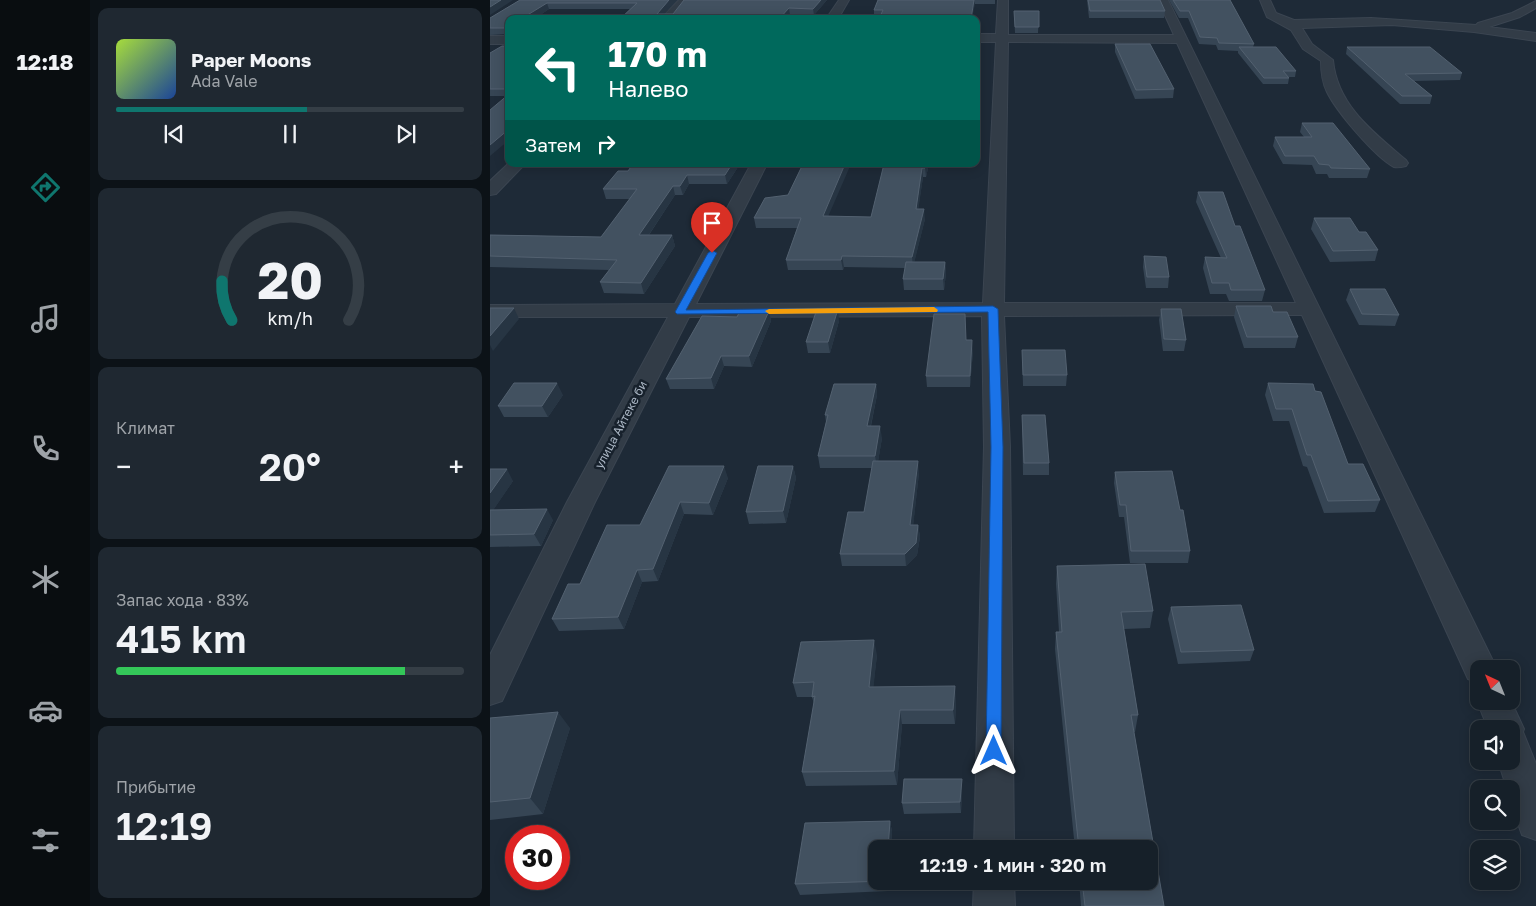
<!DOCTYPE html>
<html lang="ru">
<head>
<meta charset="utf-8">
<style>
  body { margin:0; font-family:"Golos Text",sans-serif; background:#1f2831; color:#f1f3f6; height:100vh; display:flex; flex-direction:column; font-size:19px; white-space:nowrap }
  * { box-sizing:border-box; margin:0 }
  p { font-size:16px; color:#9ea3a8 }
  .icon { flex:none; width:28px; height:28px; fill:none; stroke:currentColor; stroke-width:2; stroke-linecap:round; stroke-linejoin:round }
  .map { position:relative; flex:1; overflow:hidden }
  .drawer { display:flex; flex-direction:column; gap:8px; padding:8px; background:#0c1217; width:400px }
  .drawer>* { flex:none }
  .banner { position:absolute; left:15px; top:15px; width:475px; height:152px; border-radius:10px; box-shadow:0 2px 12px #0003,0 0 0 1px #353e46; background:#00695c; color:#fff; overflow:hidden }
  .needle { width:32px; rotate:317deg }
  .buttons { position:absolute; left:980px; top:660px; display:grid; gap:10px }
  .buttons a { display:grid; place-items:center; width:50px; height:50px; border-radius:10px; background:#162029; box-shadow:0 2px 12px #0003,0 0 0 1px #353e46; font-size:25px }
  .speed { position:absolute; left:15px; top:825px; display:flex; gap:10px; font-size:25px; font-weight:700; text-align:center }
  .speed>* { display:grid; place-content:center; width:65px; height:65px; border-radius:50%; background:#162029; box-shadow:0 2px 12px #0003,0 0 0 1px #353e46; line-height:1 }
  .speed .limit { border:8px solid #d22; background:#fff; color:#111 }
  .pin { position:absolute; display:grid; place-items:center; width:42px; height:42px; color:#fff; margin:-51px -21px; border-radius:50% 50% 50% 0; rotate:-45deg; box-shadow:0 0 5px #0007 }
  .pin .icon { rotate:45deg }
  .me { position:absolute; width:55px; margin:-28px; rotate:0deg; stroke-linejoin:round; filter:drop-shadow(0 0 4px #0008) }
  .turn { display:flex; align-items:center; gap:18px; height:105px; padding:0 20px; font-size:22px }
  .turn .icon { width:65px; height:65px; stroke-width:2.5 }
  .turn b { display:block; font-size:35px; line-height:42px }
  .then { display:flex; align-items:center; height:48px; padding:0 20px; background:#0003; gap:10px; font-size:19px }
  .big { font-size:38px; font-weight:600; line-height:1.1 }
  .drawer .widget { flex:1; display:flex; flex-direction:column; justify-content:center; gap:8px; min-width:0; padding:0 18px; border-radius:10px; background:#1f2831 }
  .drawer .dial { align-items:center; gap:0 }
  .dial svg { height:130px; overflow:visible; fill:none; stroke:#353e46; stroke-width:7; stroke-linecap:round; text-anchor:middle }
  .dial text { fill:#f1f3f6; stroke:none }
  .song { display:flex; align-items:center; gap:15px }
  .cover { width:60px; height:60px; border-radius:8px; background:linear-gradient(135deg,hsl(80 70% 55%),hsl(220 70% 35%)) }
  .played { height:5px; border-radius:2px; background:linear-gradient(90deg,#0f766e 55%,#353e46 55%) }
  .keys { display:flex; justify-content:space-around; direction:ltr }
  .heat { display:flex; justify-content:space-between; align-items:center; font-size:28px; direction:ltr }
  .charge { height:8px; border-radius:4px; background:linear-gradient(90deg,#34c759 83%,#353e46 0) }
  .trip { position:absolute; left:378px; top:840px; width:290px; height:50px; border-radius:10px; background:#162029; box-shadow:0 2px 12px #0003,0 0 0 1px #353e46; font-weight:600; line-height:50px; text-align:center }
  main { display:flex; flex:1; min-height:0 }
  .menu { display:flex; flex-direction:column; width:90px; justify-content:space-around; align-items:center; background:#090d10; color:#9ea3a8 }
  .menu .icon { width:35px; height:35px }
  .menu .selected { color:#0f766e }
  .menu b { font-size:22px; color:#f1f3f6 }
  .map>svg:first-child { display:block }
  .lines { fill:none; stroke-linecap:round; stroke-linejoin:round }
  .minor-casing { stroke:#3b4551; stroke-width:2 }
  .minor { fill:#323c47; fill-rule:evenodd }
  .wall { fill:#364554 }
  .shaded-wall { fill:#273543 }
  .building { fill:#425160; stroke:#536170 }
  .route { fill:#1a73e8; stroke:#114b97 }
  .slow { fill:#f59e0b }
  .labels { text-anchor:middle; stroke-width:5; stroke-linejoin:round; paint-order:stroke }
  .street-label { font-size:12px; fill:#abb7c5; stroke:#17212c }
</style>
</head>
<body>
<main>
<nav class="menu">
<b>12:18</b>
<svg class="icon selected" aria-label="directions" viewBox="0 0 24 24"><path d="M12 3l9 9-9 9-9-9zM9 14v-3h6M13 9l2 2-2 2"/></svg>
<svg class="icon" aria-label="music" viewBox="0 0 24 24"><path d="M9 18V5l10-2v13"/><circle cx="6" cy="18" r="3"/><circle cx="16" cy="16" r="3"/></svg>
<svg class="icon" aria-label="phone" viewBox="0 0 24 24"><path d="M5 4h4l2 5-3 2q2 4 5 5l2-3 5 2v4C11 20 4 13 5 4z"/></svg>
<svg class="icon" aria-label="climate" viewBox="0 0 24 24"><path d="M12 3v18M4 7l16 10M4 17L20 7"/></svg>
<svg class="icon" aria-label="car" viewBox="0 0 24 24"><path d="M5 17H2v-5l4-1 3-4h7l3 4 3 1v5h-3M9 17h6M6 11h13"/><circle cx="7" cy="17" r="2"/><circle cx="17" cy="17" r="2"/></svg>
<svg class="icon" aria-label="filters" viewBox="0 0 24 24"><path d="M4 7h16M4 17h16"/><circle cx="9" cy="7" r="2"/><circle cx="15" cy="17" r="2"/></svg>
</nav>
<section class="drawer">
<div class="widget">
<div class="song"><i class="cover"></i><div><b>Paper Moons</b><p>Ada Vale</p></div></div>
<div class="played"></div>
<div class="keys"><svg class="icon" aria-label="previous" viewBox="0 0 24 24"><path d="M18 5L8 12l10 7zM5 5v14"/></svg><svg class="icon" aria-label="pause" viewBox="0 0 24 24"><path d="M8 5v14M16 5v14"/></svg><svg class="icon" aria-label="next" viewBox="0 0 24 24"><path d="M6 5l10 7-10 7zM19 5v14"/></svg></div>
</div>
<div class="widget dial"><svg viewBox="0 0 100 80">
<path d="M14 69A42 42 0 1 1 86 69"/>
<path d="M14 69A42 42 0 0 1 8 45" stroke="#0f766e"/>
<text x="50" y="56" font-size="32" font-weight="700">20</text>
<text x="50" y="72" font-size="11">km/h</text>
</svg></div>
<div class="widget"><p>Климат</p>
<div class="heat"><a>−</a><b class="big">20°</b><a>+</a></div>
</div>
<div class="widget"><p>Запас хода · 83%</p><b class="big">415 km</b><div class="charge"></div></div>
<div class="widget"><p>Прибытие</p><b class="big">12:19</b></div>
</section>
<div class="map">
<svg width="1046" height="906" viewBox="0 0 1046 906">
  <rect width="100%" height="100%" fill="#1e2a37"/>
  <g class="lines">
    <defs>
      <path id="minor" d="M189 0H200L183 19H170Z
        M349 0H359L348 19H336Z
        M508 0H518V35H684L668 0H678L1007 669H989V683L978 679 812 315 514 316 520 447 524 849H484L494 447 492 316 199 317 105 502 12 701 0 705V655L77 502 178 317H0V305L185 304 261 164H277L206 304 493 303 506 42H486V34H506ZM518 42 687 43 806 303H514Z
        M770 0H780L786 13 804 20 881 18 986 25 988 23 1022 13 1046 1V8L1030 17 999 27 1046 33V41L984 32 902 25 812 28 822 44 843 60C847 105 883 132 916 160L918 163 916 166C912 167 908 168 904 167 885 157 846 111 837 92 832 82 831 72 831 61L813 49 801 30 777 17Z
        M0 36H19V44H0Z
        M19 163 35 164 6 194 0 195V181Z
        M989 697V701H1021L1034 729 1033 732 1046 764V840L1032 835 1021 804V789H1017L1008 761H1021V729H998L987 701Z
        M484 881H524L525 906H483Z"/>
    </defs>
    <use href="#minor" class="minor-casing"/>
    <use href="#minor" class="minor"/>
  </g>
  <path class="wall" d="M30 0H187L174 14H183L337 0 324 15H300L130 19 140 9H59L44 19H19V34L0 35V18Z
    M388 0H505V4H485L390 16H384V10Z
    M597 0H670L675 11 674 18H599Z
    M679 0H740L764 44 763 47 806 71 805 77H798L799 78 798 84H773L748 53V51L728 50 726 45 709 44 698 18H689Z
    M524 11H549L548 33H525Z
    M625 44 684 89 683 98 645 99 625 52Z
    M19 46V140L16 96H0V53Z
    M857 47 972 73 970 80 924 81 942 96 940 104H910L856 54Z
    M812 123 880 169 877 178H839L837 174H826L822 165 793 164 783 146 785 137H814L810 132Z
    M143 164H250L237 184H199L193 195H185L159 235H182L185 246 154 294 114 293 110 282 119 270 0 267V235L111 237 140 199H116L113 189 138 171Z
    M394 164H439L436 177H433L428 209 435 219 424 262H455L456 273 454 290H414L413 279 415 268 354 267 353 270H298L296 260 307 228H266L264 218 298 195 339 216 381 217Z
    M708 192 745 226 775 290 772 301H739L736 294H720L713 268 715 257 731 258 706 202Z
    M824 218 869 232 888 250 885 261 840 262 821 229Z
    M654 256 679 277 678 288H656L653 267Z
    M860 289 909 315 905 326 869 325 856 300Z
    M746 306 783 312 808 337 805 348H754L744 317Z
    M671 309 696 340 694 351H673L669 320Z
    M279 311 281 321 262 367 234 366 224 389H180L176 379 247 317Z
    M349 321 340 353H318L316 342Z
    M476 340 483 351 480 387H437L436 376Z
    M532 350 577 375 576 386H533Z
    M778 383 825 391 858 464 890 500 885 512 834 513 817 467 813 466 799 421H783L775 395Z
    M386 384 387 395 381 426 392 438 388 461 429 473 423 525H428L430 537 427 555 416 566H352L350 554 374 512 382 468H330L328 456 336 422 335 415Z
    M73 395 58 417H14L8 406Z
    M532 415 559 463V475H533Z
    M179 466 238 478 223 515 194 514 168 581 152 582 134 629 69 631 62 619 90 584 150 525Z
    M303 466 306 478 296 523 259 524 256 512Z
    M0 469 23 481 3 510 63 520 51 546 0 547Z
    M625 472 690 510 700 551 698 563H640L634 517H629L624 483Z
    M567 566 663 611 660 628 634 629 648 715 645 732H644L674 906H591L589 881H659V849H585L565 649 566 632H569L566 584Z
    M681 607 764 650 760 661 688 664 678 619Z
    M387 655 383 687 466 701 465 724H412L407 785 316 786 312 772 324 704 322 697H307L303 683Z
    M0 718 80 728 53 814 0 820Z
    M472 779V790L471 813 414 814 412 803Z
    M400 821 402 832 398 891 310 895 305 884Z"/>
  <path class="shaded-wall" d="M11 0H23L0 15V7Z
    M179 0H187L170 19 167 14Z
    M331 0H337L324 15 323 9Z
    M484 0 485 4 482 19H481Z
    M57 3 59 9 44 19H31Z
    M299 8 300 15 296 19H289Z
    M19 129V140L0 156V145Z
    M242 164H250L237 184 235 175Z
    M355 164H361L334 226 333 216Z
    M436 164H439L436 177 435 168Z
    M432 168 433 177 427 219 426 209Z
    M197 175 199 184 193 195 190 186Z
    M183 186 185 195 152 245 149 235Z
    M434 209 435 219 423 268 422 257Z
    M182 235 185 246 154 294 151 283Z
    M352 256 354 267 353 270 351 260Z
    M455 262 456 273 454 290 453 279Z
    M24 308 29 319 3 351 0 345V336Z
    M348 309 349 321 340 353 338 342Z
    M279 311 281 321 262 367 259 356Z
    M482 340 483 351 480 387V376Z
    M231 356 234 366 224 389 221 378Z
    M67 383 73 395 58 417 52 406Z
    M386 384 387 395 378 438 377 426Z
    M390 426 392 438 387 468 385 456Z
    M428 461 429 473 422 537 420 525Z
    M234 466 238 478 223 515 219 503Z
    M303 466 306 478 296 523 293 511Z
    M17 469 23 481 0 515V493Z
    M190 502 194 514 168 581 163 569Z
    M57 509 63 520 51 546 44 534Z
    M428 525 430 537 427 555 416 566 415 554Z
    M147 570 152 582 134 629 128 617Z
    M384 640 387 655 382 701 379 687Z
    M465 686 466 701 465 724 463 710Z
    M410 710 412 724 407 785 404 771Z
    M68 712 80 728 53 814 40 798Z
    M472 779V790L471 813 470 802Z
    M400 821 402 832 401 849H398Z
    M395 881H399L398 891Z"/>
  <path class="building" d="M0 0H11L0 7Z
    M30 0H179L167 14H183L194 0H331L323 9 299 8 289 19H130L147 3H57L31 19H19V27L17 28H0V18Z
    M388 0H484L481 19H389L393 10H384Z
    M598 0H670L675 11H600Z
    M683 0H740L764 44 729 43 727 38 710 37 699 11H690Z
    M524 11H549V27H525Z
    M625 44H660L684 89 646 90Z
    M12 46H19V89H0V53Z
    M749 47H786L806 71H793L799 78H774Z
    M857 47H940L972 73 915 74 942 96H912Z
    M19 94V129L0 145V110Z
    M812 123H843L880 169 841 168 839 165 829 164 824 156H795L785 137H822Z
    M143 164H242L235 175H197L190 186H183L149 235H182L151 283 110 282 127 260 0 256V235L111 237 147 189H113L128 171H138Z
    M313 164H355L333 216 381 217 394 164H436L435 168H432L426 209H434L422 257 352 256 351 260H296L311 218H264L275 198 298 195Z
    M708 192H733L745 226H750L775 290H741L739 283H722L715 257 737 258Z
    M824 218H860L869 232H876L888 250 843 251Z
    M654 256 676 257 679 277H657Z
    M416 262H455L453 279H413Z
    M860 289H895L909 315 872 314Z
    M746 306H781L783 312H797L808 337H757Z
    M0 308H24L0 336Z
    M327 309H348L338 342H316Z
    M671 309H691L696 340 674 339Z
    M250 311H279L259 356H231L221 378 176 379 212 316 247 317Z
    M444 314H475L476 340H482L480 376H436Z
    M532 350H575L577 375H533Z
    M24 383H67L52 406H8Z
    M778 383 823 384 825 391 831 392 858 464H873L890 500 838 501 821 455H817L802 409H786Z
    M344 384H386L377 426H390L385 456H328L338 415H335Z
    M532 415H555L559 463H534Z
    M383 461H428L420 525H428L426 543 415 554H350L358 512H374Z
    M179 466H234L219 503 190 502 163 569 147 570 128 617 62 619 78 584H90L117 525H150Z
    M268 466H303L293 511 256 512Z
    M0 469H17L0 493Z
    M682 471 690 510H693L700 551H641L636 505H630L625 472Z
    M57 509 44 534 0 535V510Z
    M655 564 663 611 631 612 648 715H641L674 906H595L592 881H659V849H589L566 632H572L567 566Z
    M751 605 764 650 691 652 681 607Z
    M384 640 379 687 465 686 463 710H410L404 771 312 772 325 696 322 697 324 682 303 683 311 642Z
    M68 712 40 798 0 802V718Z
    M414 779H472L470 802 412 803Z
    M400 821 398 849H386V881H395L305 884 315 823Z"/>
  <path class="route" d="M222 250 227 253 196 310 503 306 508 309 513 447 511 751 509 756 504 758 498 756 496 751 501 447 498 312 187 314 185 312 218 253Z"/>
  <path class="slow" d="M444 307 448 310 447 312 279 314 275 311 279 309Z"/>
  <g class="labels">
    <g class="street-label">
      <text transform="translate(131 425) rotate(-62)" y="4">улица Айтеке би</text>
    </g>
  </g>
</svg>
<div class="buttons">
<a><svg class="needle" viewBox="-14 -14 28 28"><path d="M0-13l5 13h-10z" fill="#e53935"/><path d="M0 13l5-13h-10z" fill="#9ea3a8"/></svg></a>
<a><svg class="icon" aria-label="sound" viewBox="0 0 24 24"><path d="M4 9h4l5-4v14l-5-4H4zM17 9q2 3 0 6"/></svg></a>
<a><svg class="icon" aria-label="search" viewBox="0 0 24 24"><circle cx="10" cy="10" r="6"/><path d="M15 15l6 6"/></svg></a>
<a><svg class="icon" aria-label="layers" viewBox="0 0 24 24"><path d="M12 4l9 5-9 5-9-5zM3 14l9 5 9-5"/></svg></a>
</div>
<div class="speed"><div class="limit">30</div></div>
<div class="pin" style="left:222px;top:253px;background:#d93025"><svg class="icon" aria-label="arrive" viewBox="0 0 24 24"><path d="M6 21V4h12l-3 4 3 4H6"/></svg></div>
<svg class="me" style="left:504px;top:751px" viewBox="-20 -20 40 40"><path d="M0-17L14 15 0 8-14 15z" fill="#1a73e8" stroke="#fff" stroke-width="4"/></svg>
<div class="trip">12:19 · 1 мин · 320 m</div>
<div class="banner">
<div class="turn"><svg class="icon" aria-label="left" viewBox="0 0 24 24"><path d="M17 20v-9H6M10 6l-5 5 5 5"/></svg><div><b>170 m</b>Налево</div></div>
<div class="then">Затем<svg class="icon" aria-label="right" viewBox="0 0 24 24"><path d="M7 20v-9h11M14 6l5 5-5 5"/></svg></div>
</div>
</div>
</main>
</body>
</html>
